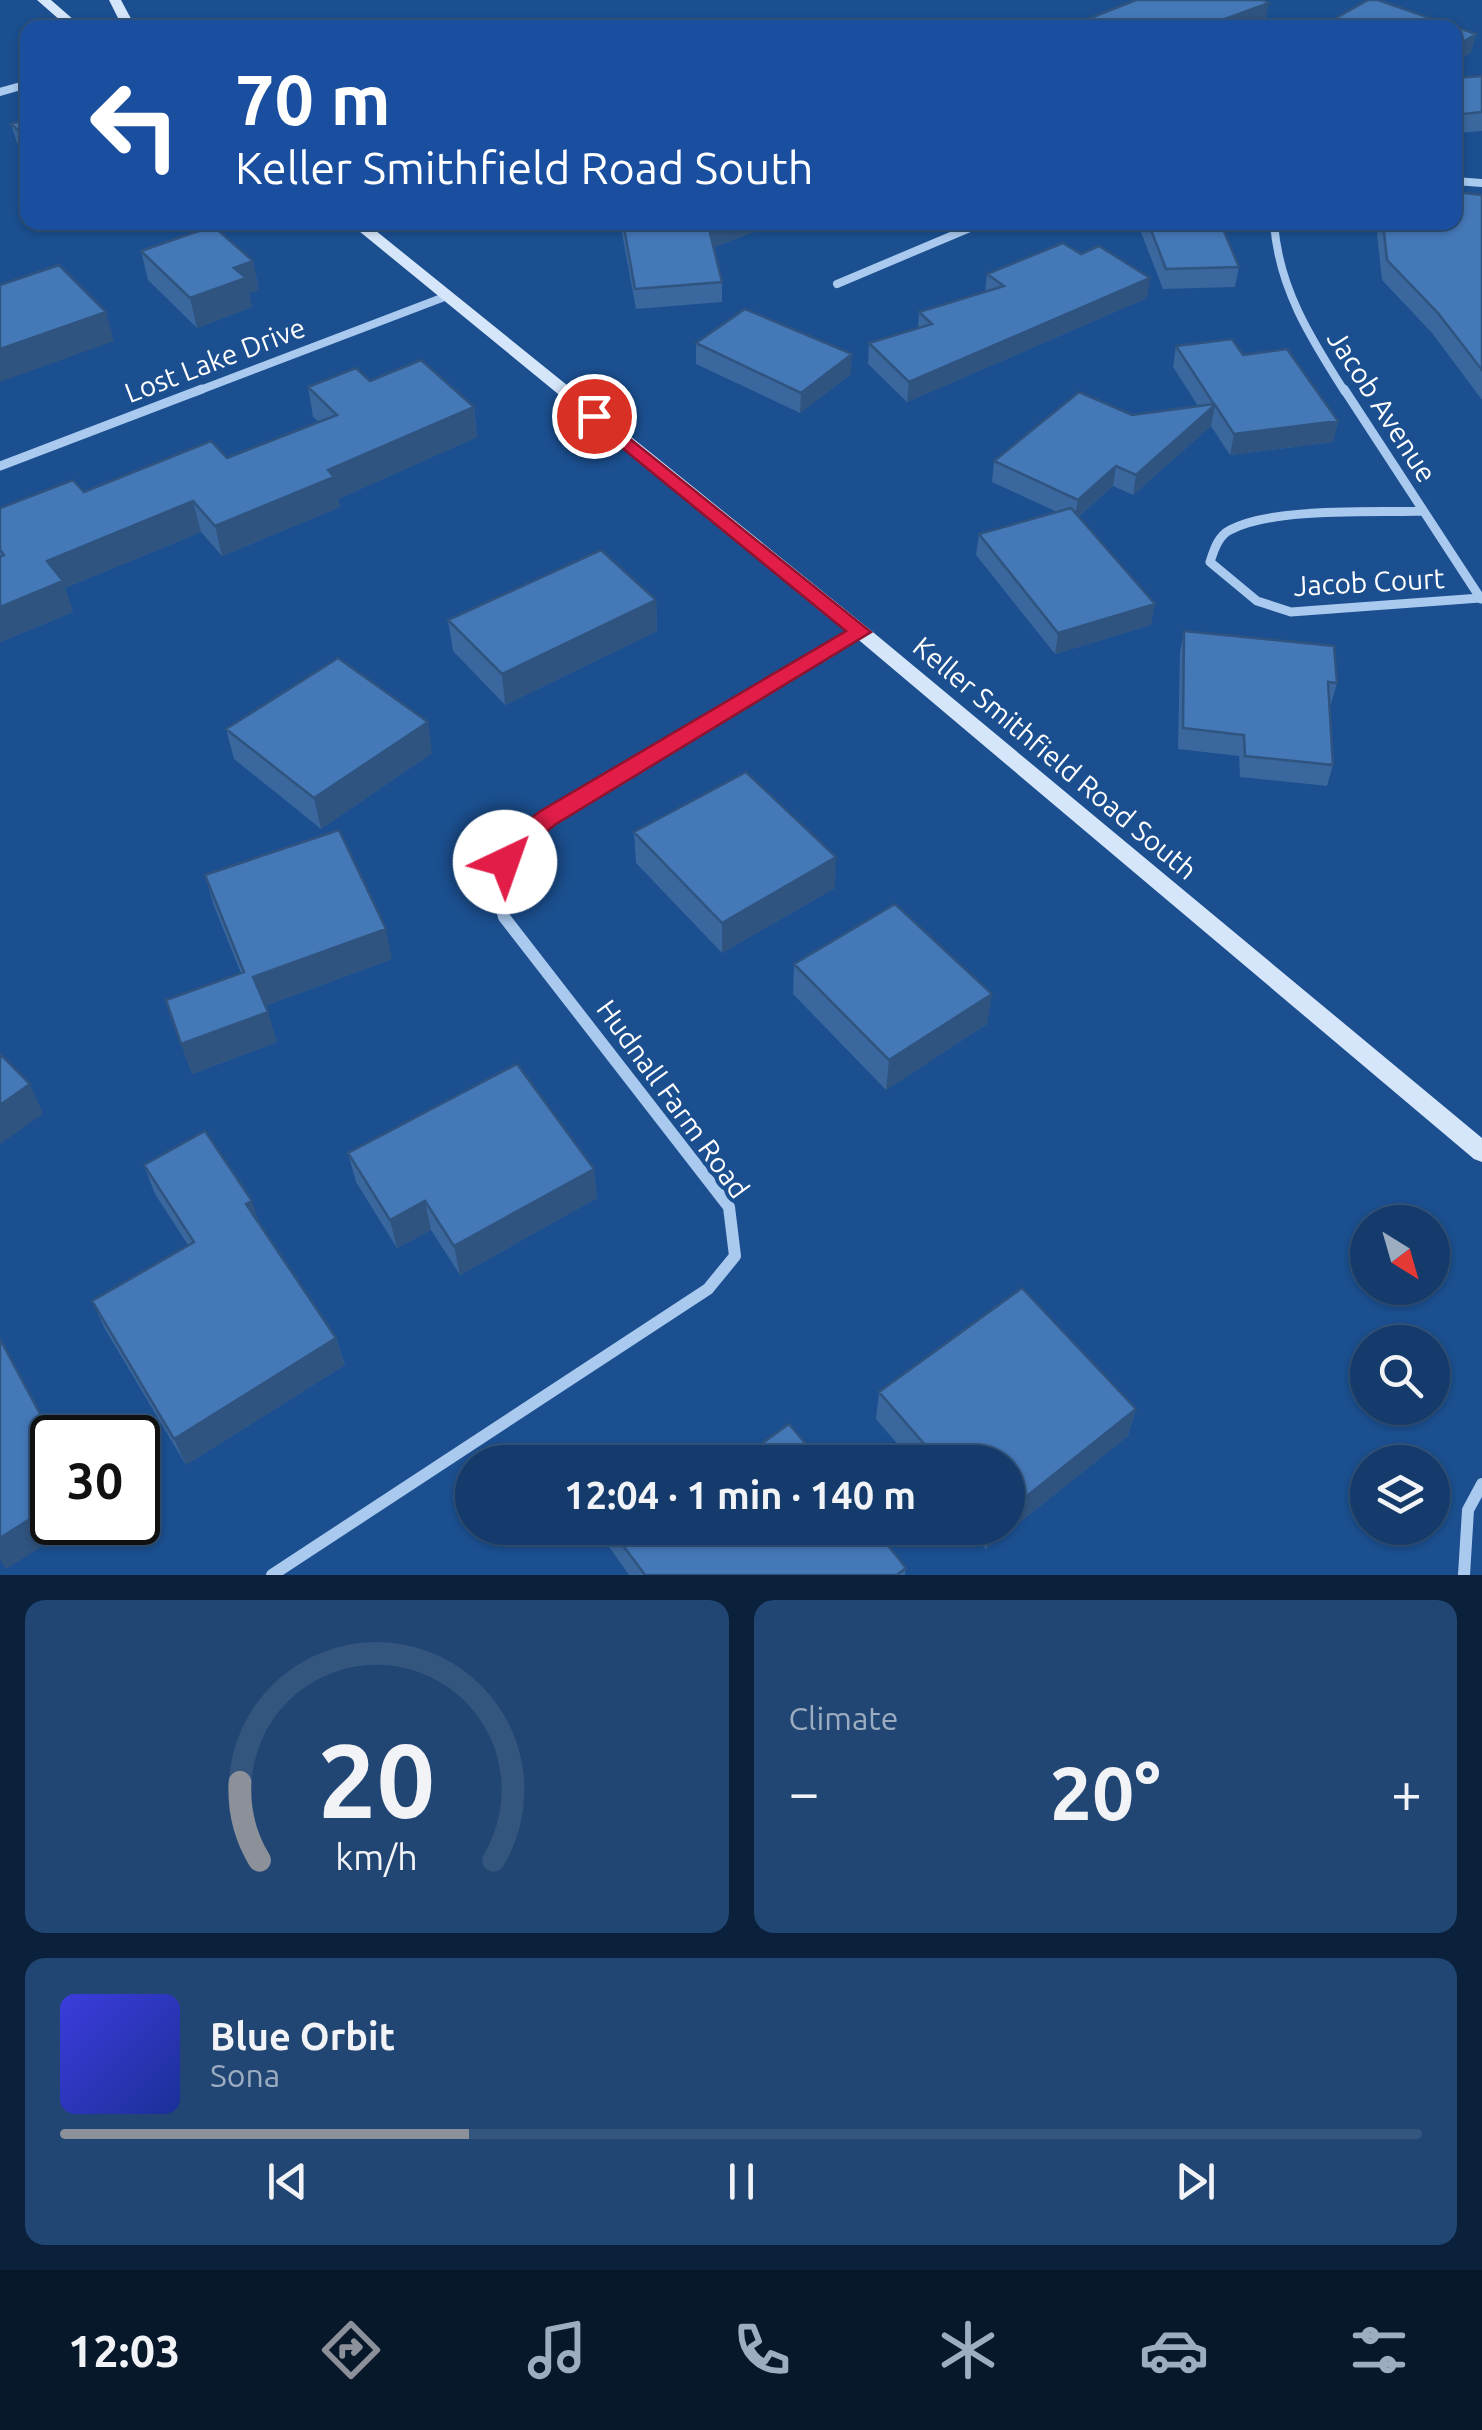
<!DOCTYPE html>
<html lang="en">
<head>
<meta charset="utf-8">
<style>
  body { margin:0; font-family:Ubuntu,sans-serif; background:#214673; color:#f1f3f6; height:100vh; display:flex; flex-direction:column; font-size:38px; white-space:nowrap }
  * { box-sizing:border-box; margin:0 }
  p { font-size:32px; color:#9dadc1 }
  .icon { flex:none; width:55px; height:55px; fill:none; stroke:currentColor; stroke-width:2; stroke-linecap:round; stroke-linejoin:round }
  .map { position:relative; height:1575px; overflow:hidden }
  .drawer { display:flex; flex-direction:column; gap:25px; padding:25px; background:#0b203b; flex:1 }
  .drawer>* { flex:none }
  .top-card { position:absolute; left:20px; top:20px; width:1442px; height:210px; border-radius:20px; box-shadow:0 2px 8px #0004,0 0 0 2px #33557e; background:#1a4fa0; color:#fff; overflow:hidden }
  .needle { width:65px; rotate:143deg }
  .controls { position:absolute; left:1350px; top:1205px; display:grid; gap:20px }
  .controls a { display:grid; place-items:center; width:100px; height:100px; border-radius:50%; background:#143b6b; box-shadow:0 2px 8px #0004,0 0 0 2px #33557e; font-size:50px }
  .speed { position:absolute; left:30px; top:1415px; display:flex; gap:20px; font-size:50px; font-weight:700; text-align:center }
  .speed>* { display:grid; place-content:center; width:130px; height:130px; border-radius:50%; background:#143b6b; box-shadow:0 2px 8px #0004,0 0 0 2px #33557e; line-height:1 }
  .speed .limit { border:5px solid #111; border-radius:15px; background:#fff; color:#111 }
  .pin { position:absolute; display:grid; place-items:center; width:85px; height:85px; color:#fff; margin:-42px; border:5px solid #fff; border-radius:50%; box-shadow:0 2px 10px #0007 }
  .me { position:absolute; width:110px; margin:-55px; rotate:42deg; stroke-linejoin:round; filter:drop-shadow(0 0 8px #0008) }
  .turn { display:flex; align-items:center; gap:35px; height:210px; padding:0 50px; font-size:45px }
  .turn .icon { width:130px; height:130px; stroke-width:2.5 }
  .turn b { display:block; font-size:70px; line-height:85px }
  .big { font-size:75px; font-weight:700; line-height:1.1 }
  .drawer .card { flex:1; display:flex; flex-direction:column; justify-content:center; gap:15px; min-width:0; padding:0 35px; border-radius:20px; background:#214673 }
  .drawer .dial { align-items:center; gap:0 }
  .dial svg { height:260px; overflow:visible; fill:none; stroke:#33557e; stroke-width:7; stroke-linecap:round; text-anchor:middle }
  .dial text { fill:#f1f3f6; stroke:none }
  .song { display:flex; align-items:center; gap:30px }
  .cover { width:120px; height:120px; border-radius:15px; background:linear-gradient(135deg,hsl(240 70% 55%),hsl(230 70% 35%)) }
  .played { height:10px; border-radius:5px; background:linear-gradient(90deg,#8c9099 30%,#33557e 30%) }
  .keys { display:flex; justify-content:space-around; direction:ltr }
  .heat { display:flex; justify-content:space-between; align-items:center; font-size:55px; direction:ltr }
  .drawer .tiles { flex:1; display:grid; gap:25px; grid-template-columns:1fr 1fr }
  .card:last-child { grid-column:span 2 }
  .trip { position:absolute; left:455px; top:1445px; width:570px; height:100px; border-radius:50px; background:#143b6b; box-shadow:0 2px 8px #0004,0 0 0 2px #33557e; font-weight:700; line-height:100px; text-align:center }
  .tab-bar { display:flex; height:160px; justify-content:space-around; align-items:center; background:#08182b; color:#9dadc1 }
  .tab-bar .icon { width:70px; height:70px }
  .tab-bar .current { color:#8c9099 }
  .tab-bar b { font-size:45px; color:#f1f3f6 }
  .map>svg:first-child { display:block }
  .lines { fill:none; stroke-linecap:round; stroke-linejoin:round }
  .minor-far2 { stroke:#a9c9ee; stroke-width:8 }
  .minor-far1 { stroke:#a9c9ee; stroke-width:9 }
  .minor { stroke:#a9c9ee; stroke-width:12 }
  .secondary { fill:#d6e6fa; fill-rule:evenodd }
  .wall { fill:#3a679d }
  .shaded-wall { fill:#305480 }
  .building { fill:#4478b7; stroke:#305480; stroke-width:2.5 }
  .route { fill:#e11d48; stroke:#92132f; stroke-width:2.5 }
  .labels { text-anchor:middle; stroke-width:8; stroke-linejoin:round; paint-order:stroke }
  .street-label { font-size:28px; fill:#fff; stroke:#1b4f8f }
</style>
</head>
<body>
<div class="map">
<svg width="1482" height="1575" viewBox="0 0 1482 1575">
  <rect width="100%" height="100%" fill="#1b4f8f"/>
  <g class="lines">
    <path class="minor-far2" d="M0 92 28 84
      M1455 181 1482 183
      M1274 222C1278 287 1311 339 1345 392
      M837 284 984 222
      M195 392 447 296"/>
    <path class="minor-far1" d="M1344 389 1481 599
      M0 466 202 389
      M1423 511C1373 513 1273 507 1230 530 1218 536 1214 550 1210 562L1257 601 1291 612 1480 598
      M500 904 494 882 515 843 548 818 861 632"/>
    <path class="minor" d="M272 1575 708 1289 735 1256 729 1207 504 917 500 902
      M1464 1575 1468 1510 1482 1484"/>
    <path class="secondary" d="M37 0H51L83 28H69Z
      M109 0H121L136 28H123Z
      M348 222H365L868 628 1482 1138V1162L1474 1159 854 636Z"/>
  </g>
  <path class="wall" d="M1482 76V131L1459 133 1455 128V78Z
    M28 119V153L17 143 11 124Z
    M1482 195V400L1432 333 1382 280 1377 234 1380 222H1455Z
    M620 222H781L713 247 722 282V302L636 309Z
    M1137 222H1220L1239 267 1235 287 1163 289Z
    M141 251 253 261 259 290 249 293 252 307 197 328 148 280Z
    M987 274 1147 298 907 402 868 364 869 343 918 329 919 312 985 292Z
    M696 343 851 374 800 413 696 364Z
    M1176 346 1338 421 1333 442 1230 455 1211 426 1133 495 1113 486 1078 517 1151 625 1055 654 976 555 979 534 1057 512 992 482 994 461 1132 415 1198 406 1173 367Z
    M308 387 474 407 477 437 338 499 340 507 222 556 201 532 65 588 73 612 0 642V508L84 492 227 458 319 422 313 417Z
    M656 600 657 631 505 705 453 651 448 620Z
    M1184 631 1337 683 1331 704H1329L1333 765 1327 786 1240 777 1239 756 1178 749 1180 652Z
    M226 729 432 753 321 829 234 759Z
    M634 832 835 888 722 953 636 863Z
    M205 875 392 959 265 1006 277 1042 192 1074 166 1000 241 973 214 906Z
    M794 964 987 1024 886 1090 793 994Z
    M348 1153 594 1169 597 1198 460 1275 431 1230 397 1248 356 1182Z
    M144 1165 260 1224 336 1338 345 1365 186 1465 105 1329 92 1301 188 1245 155 1194Z
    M879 1392 1136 1409 1128 1436 986 1549 968 1528H1008V1462H913L876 1419Z
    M599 1528H874L906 1568 905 1575H629L600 1534Z"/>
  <path class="shaded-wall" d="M1269 3 1265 22 1248 28H1200Z
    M1476 34 1471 53 1455 63V47Z
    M727 222H781L709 249V229Z
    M253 261 259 290 249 293 252 307 197 328 190 298 234 268Z
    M1150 278 1147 298 907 402 909 382Z
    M106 312 114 341 0 382V349Z
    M852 354 851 374 800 413 801 393Z
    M1215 405 1211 426 1133 495 1136 475Z
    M474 407 477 437 338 499 340 507 222 556 215 526 328 470Z
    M1338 421 1333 442 1230 455 1234 434Z
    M1116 466 1113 486 1074 520 1078 500Z
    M193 501 201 532 65 588 73 612 0 642V607L47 561Z
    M656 600 657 631 505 705 502 674Z
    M1155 604 1151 625 1055 654 1058 633Z
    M428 722 432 753 321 829 314 798Z
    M836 857 835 888 722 953V923Z
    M386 929 392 959 262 1007 253 977Z
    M992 994 987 1024 886 1090 889 1060Z
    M268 1012 277 1042 192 1074 181 1044Z
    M30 1084 43 1114 0 1144V1105Z
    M594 1169 597 1198 460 1275 454 1246Z
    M252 1201 262 1230 246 1204Z
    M425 1201 431 1230 397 1248 390 1220Z
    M336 1338 345 1365 186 1465 174 1439Z
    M1136 1409 1128 1436 986 1549 991 1528H1008V1511Z
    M52 1505V1522H81L6 1569 0 1560V1538Z"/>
  <path class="building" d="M1136 0H1263L1269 3 1200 28H1065Z
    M1368 0H1378L1476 34 1455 47V28H1339L1327 23Z
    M1482 76V112L1464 114 1455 102V78Z
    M28 119V139L11 124Z
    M1455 192 1482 195V370L1438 313 1387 260 1383 222H1455Z
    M623 222H727L709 229 722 282 635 289Z
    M1148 222H1220L1239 267 1166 269Z
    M213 226 253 261 234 268 246 278 190 298 141 251Z
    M1063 243 1081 254 1099 246 1150 278 909 382 869 343 932 324 919 312 1004 286 987 274Z
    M59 265 106 312 0 349V285Z
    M745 309 852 354 801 393 696 343Z
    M1232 339 1243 355 1287 349 1338 421 1234 434 1215 405 1136 475 1116 466 1078 500 994 461 1079 392 1132 415 1214 404 1176 346Z
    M421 360 474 407 328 470 334 477 215 526 193 501 47 561 63 581 0 607V557L4 555 0 550V508L73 480 84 492 211 441 227 458 337 415 308 387 356 368 370 381Z
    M1071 508 1155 604 1058 633 979 534Z
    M601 550 656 600 502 674 448 620Z
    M1184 631 1334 646 1337 683 1328 682 1333 765 1245 756 1244 735 1183 728Z
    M338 658 428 722 314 798 226 729Z
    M746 772 836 857 722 923 634 832Z
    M339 830 386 929 253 977 268 1012 181 1044 166 1000 244 972 205 875Z
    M895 904 992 994 889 1060 794 964Z
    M0 1054 30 1084 0 1105Z
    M517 1064 594 1169 454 1246 425 1201 390 1220 348 1153Z
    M205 1131 252 1201 246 1204 336 1338 174 1439 92 1301 194 1242 144 1165Z
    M1022 1288 1136 1409 1008 1511V1462H940L879 1392Z
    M0 1339 53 1438 52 1505 0 1538Z
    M789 1424 821 1462H736Z
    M682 1449 693 1462H662Z
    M610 1528H874L906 1568 897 1575H645Z"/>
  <path class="route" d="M594 410 871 632 556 824 524 849 513 868 505 871 493 862 507 837 539 812 846 631 588 420V412Z"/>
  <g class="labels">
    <g class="street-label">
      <text transform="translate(215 360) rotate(-21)" y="10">Lost Lake Drive</text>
      <text transform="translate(1382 406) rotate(57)" y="10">Jacob Avenue</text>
      <text transform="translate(1369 582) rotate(-3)" y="10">Jacob Court</text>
      <text transform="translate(1055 758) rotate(40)" y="10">Keller Smithfield Road South</text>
      <text transform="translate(673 1099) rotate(54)" y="10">Hudnall Farm Road</text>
    </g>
  </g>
</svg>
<div class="controls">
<a><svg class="needle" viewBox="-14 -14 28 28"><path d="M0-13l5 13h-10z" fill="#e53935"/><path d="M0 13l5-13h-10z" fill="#9dadc1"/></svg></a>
<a><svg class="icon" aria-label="search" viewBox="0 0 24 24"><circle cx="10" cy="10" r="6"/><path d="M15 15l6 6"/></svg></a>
<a><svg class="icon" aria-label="layers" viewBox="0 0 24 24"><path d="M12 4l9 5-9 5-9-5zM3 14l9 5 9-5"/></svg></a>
</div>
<div class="speed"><div class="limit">30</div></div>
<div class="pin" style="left:594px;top:416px;background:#d93025"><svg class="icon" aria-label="arrive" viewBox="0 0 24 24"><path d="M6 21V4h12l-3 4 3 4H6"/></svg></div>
<svg class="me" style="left:505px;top:862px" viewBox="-20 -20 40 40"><circle r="19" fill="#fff"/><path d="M0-13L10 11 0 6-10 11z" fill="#e11d48"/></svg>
<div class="trip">12:04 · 1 min · 140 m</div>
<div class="top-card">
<div class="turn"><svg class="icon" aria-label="left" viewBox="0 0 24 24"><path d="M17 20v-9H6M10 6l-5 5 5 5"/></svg><div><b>70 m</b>Keller Smithfield Road South</div></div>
</div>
</div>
<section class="drawer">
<div class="tiles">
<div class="card dial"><svg viewBox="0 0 100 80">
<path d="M14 69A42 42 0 1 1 86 69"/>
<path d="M14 69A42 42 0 0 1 8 45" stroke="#8c9099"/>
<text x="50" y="56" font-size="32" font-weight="700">20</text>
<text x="50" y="72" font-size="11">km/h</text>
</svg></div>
<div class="card"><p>Climate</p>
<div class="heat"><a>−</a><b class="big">20°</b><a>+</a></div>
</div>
<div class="card">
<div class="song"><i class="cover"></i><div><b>Blue Orbit</b><p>Sona</p></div></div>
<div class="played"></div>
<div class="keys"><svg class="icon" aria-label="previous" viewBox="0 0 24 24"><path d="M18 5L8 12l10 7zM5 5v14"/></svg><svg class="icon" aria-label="pause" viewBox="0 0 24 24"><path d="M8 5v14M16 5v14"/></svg><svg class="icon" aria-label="next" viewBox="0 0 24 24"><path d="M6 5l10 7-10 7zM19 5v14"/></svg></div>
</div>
</div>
</section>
<nav class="tab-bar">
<b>12:03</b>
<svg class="icon current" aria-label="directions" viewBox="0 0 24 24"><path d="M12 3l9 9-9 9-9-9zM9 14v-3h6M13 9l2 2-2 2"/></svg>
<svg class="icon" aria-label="music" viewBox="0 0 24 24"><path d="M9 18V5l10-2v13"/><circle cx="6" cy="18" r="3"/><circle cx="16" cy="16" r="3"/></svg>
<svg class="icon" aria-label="phone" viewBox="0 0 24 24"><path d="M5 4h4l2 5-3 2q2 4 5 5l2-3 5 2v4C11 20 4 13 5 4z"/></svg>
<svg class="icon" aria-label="climate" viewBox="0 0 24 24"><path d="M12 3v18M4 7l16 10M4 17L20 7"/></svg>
<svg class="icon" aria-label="car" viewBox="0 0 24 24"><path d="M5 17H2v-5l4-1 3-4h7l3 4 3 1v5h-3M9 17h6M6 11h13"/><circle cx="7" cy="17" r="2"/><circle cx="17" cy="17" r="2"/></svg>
<svg class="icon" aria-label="filters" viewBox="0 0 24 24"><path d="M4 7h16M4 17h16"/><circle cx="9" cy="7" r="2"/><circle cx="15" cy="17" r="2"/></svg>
</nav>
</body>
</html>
